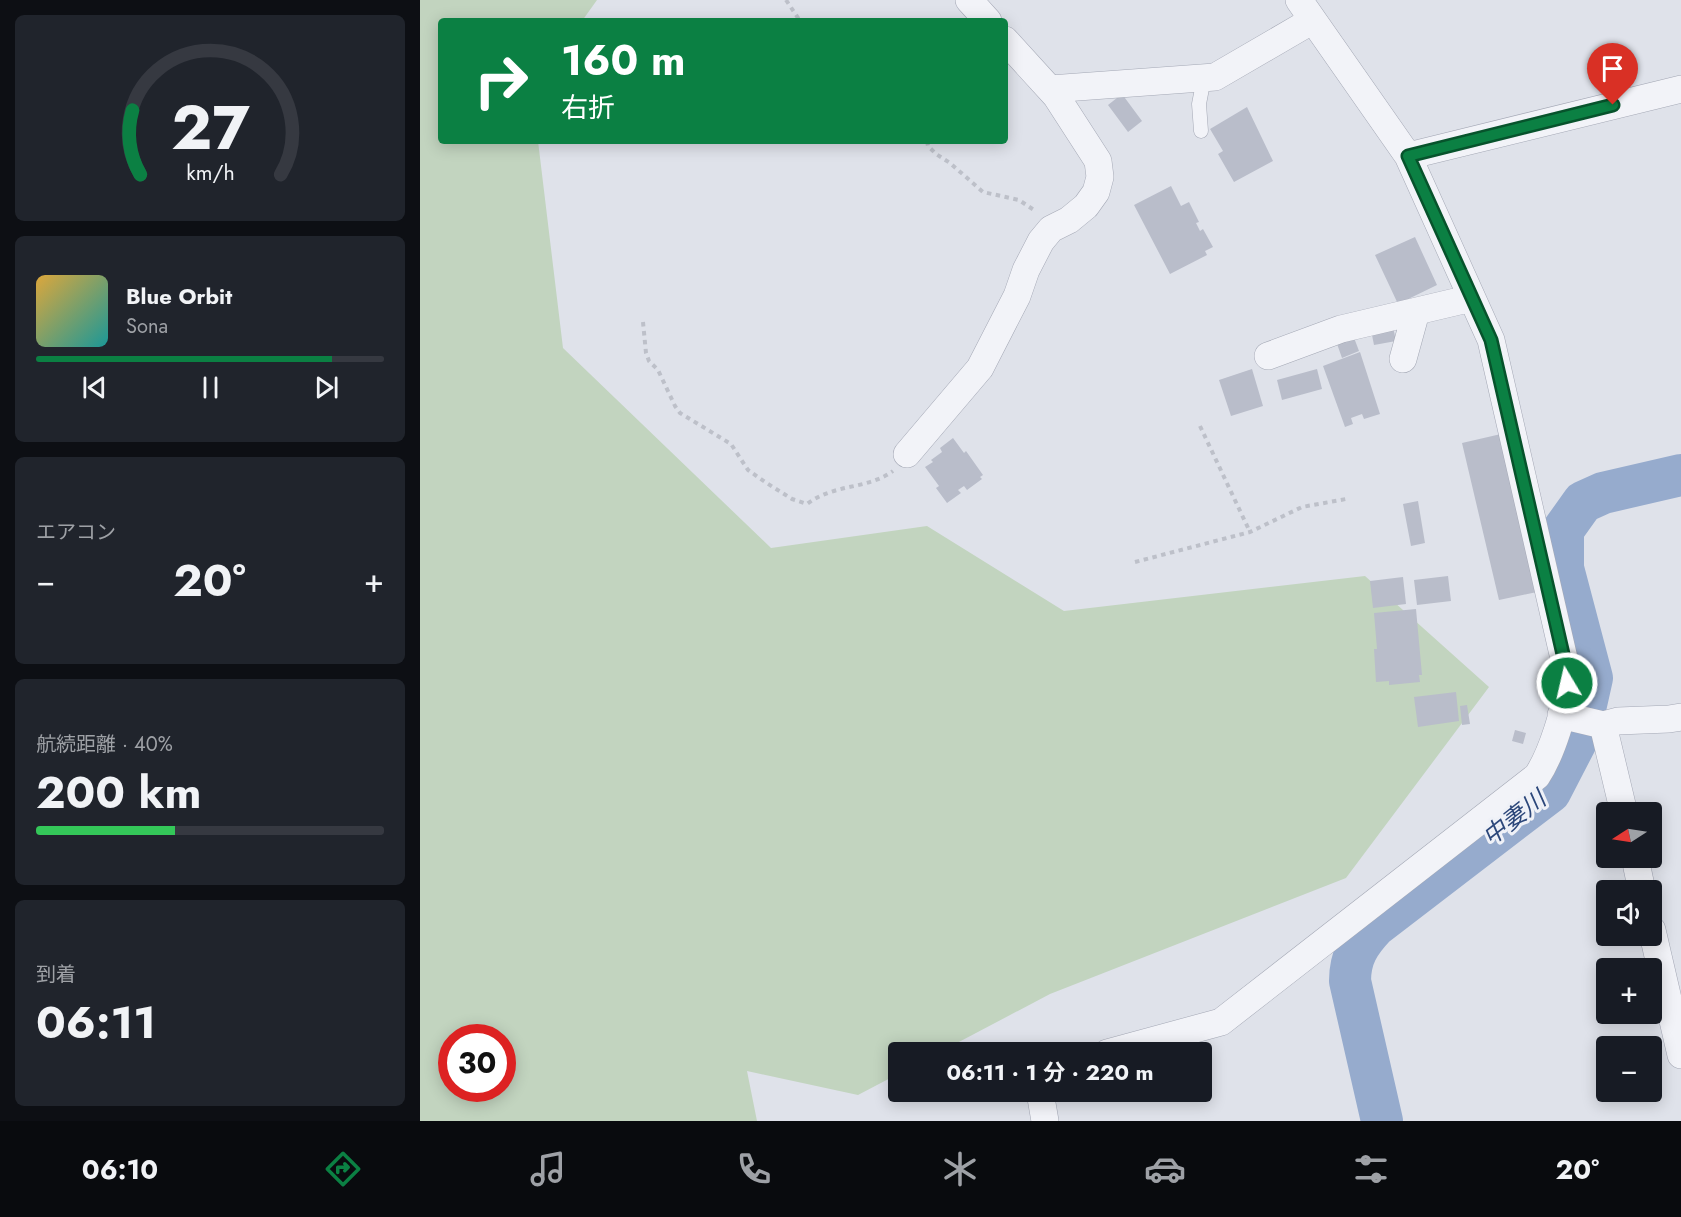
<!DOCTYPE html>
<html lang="ja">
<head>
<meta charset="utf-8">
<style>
  body { margin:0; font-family:Jost,"Noto Sans JP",sans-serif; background:#20242c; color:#f1f3f6; height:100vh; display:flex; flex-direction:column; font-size:22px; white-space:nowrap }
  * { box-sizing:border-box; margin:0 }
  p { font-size:20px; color:#9ea1a6 }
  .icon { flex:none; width:33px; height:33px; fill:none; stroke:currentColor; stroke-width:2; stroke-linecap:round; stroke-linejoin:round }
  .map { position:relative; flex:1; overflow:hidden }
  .sheet { display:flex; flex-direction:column; gap:15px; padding:15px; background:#0d0f14; width:420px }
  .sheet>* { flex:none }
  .top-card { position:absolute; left:18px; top:18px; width:570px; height:126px; border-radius:6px; box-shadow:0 3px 15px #0003; background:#0b8043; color:#fff; overflow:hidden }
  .needle { width:39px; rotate:258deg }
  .tools { position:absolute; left:1176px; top:802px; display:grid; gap:12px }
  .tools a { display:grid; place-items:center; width:66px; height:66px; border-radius:6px; background:#171b24; box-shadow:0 3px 15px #0003; font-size:30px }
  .speed { position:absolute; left:18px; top:1024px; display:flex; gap:12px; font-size:30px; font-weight:700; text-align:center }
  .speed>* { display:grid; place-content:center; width:78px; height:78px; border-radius:50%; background:#171b24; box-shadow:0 3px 15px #0003; line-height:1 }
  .speed .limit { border:9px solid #d22; background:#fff; color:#111 }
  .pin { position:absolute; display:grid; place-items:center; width:51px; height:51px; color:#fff; margin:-62px -26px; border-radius:50% 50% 50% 0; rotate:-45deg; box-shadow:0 0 6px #0007 }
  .pin .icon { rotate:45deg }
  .me { position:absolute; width:66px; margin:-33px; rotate:351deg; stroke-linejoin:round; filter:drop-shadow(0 0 4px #0008) }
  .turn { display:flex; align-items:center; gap:21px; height:126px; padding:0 24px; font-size:27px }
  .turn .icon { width:78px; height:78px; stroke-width:2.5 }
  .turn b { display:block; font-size:42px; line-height:51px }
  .big { font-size:45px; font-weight:700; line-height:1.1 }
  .sheet .card { flex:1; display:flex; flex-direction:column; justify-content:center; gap:9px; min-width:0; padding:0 21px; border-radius:9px; background:#20242c }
  .sheet .dial { align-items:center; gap:0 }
  .dial svg { height:156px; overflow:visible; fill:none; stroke:#363941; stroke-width:7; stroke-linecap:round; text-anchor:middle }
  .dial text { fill:#f1f3f6; stroke:none }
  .song { display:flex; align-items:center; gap:18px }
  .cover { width:72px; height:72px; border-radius:9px; background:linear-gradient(135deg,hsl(40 70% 55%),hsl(180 70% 35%)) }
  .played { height:6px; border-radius:3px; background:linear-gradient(90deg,#0b8043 85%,#363941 85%) }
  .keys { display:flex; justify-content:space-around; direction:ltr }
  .heat { display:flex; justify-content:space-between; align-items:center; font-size:33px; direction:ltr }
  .charge { height:9px; border-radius:4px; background:linear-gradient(90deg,#34c759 40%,#363941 0) }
  .trip { position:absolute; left:468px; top:1042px; width:324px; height:60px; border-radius:6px; background:#171b24; box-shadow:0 3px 15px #0003; font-weight:700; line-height:60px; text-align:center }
  .tab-bar { display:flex; height:96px; justify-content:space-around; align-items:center; background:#090b0e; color:#9ea1a6 }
  .tab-bar .icon { width:42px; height:42px }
  .tab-bar .selected { color:#0b8043 }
  .tab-bar b { font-size:27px; color:#f1f3f6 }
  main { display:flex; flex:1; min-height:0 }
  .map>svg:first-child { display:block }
  .green { fill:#c2d4bf; fill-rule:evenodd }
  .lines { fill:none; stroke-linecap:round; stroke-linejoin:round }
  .river { stroke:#96abcd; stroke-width:42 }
  .building { fill:#b9bdca }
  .lane-casing { stroke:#a4a8b5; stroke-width:15 }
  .street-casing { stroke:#a4a8b5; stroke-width:28 }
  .path { stroke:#bdc0c9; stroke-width:4; stroke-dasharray:4.5 4.5; stroke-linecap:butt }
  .lane { stroke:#f2f3f8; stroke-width:14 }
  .street { stroke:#f2f3f8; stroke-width:27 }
  .route-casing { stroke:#07532c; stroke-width:15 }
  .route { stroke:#0b8043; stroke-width:10 }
  .labels { text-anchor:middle; stroke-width:6; stroke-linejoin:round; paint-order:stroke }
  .water-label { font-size:24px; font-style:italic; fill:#2c477a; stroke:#eff1f7 }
</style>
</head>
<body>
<main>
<section class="sheet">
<div class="card dial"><svg viewBox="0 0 100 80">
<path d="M14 69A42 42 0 1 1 86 69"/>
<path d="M14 69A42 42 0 0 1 10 36" stroke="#0b8043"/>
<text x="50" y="56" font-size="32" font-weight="700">27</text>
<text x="50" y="72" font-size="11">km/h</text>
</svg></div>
<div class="card">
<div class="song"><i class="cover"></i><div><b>Blue Orbit</b><p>Sona</p></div></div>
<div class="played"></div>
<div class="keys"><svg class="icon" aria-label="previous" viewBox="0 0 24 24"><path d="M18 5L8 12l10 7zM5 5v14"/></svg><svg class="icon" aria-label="pause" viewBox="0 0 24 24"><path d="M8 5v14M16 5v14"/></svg><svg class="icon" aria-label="next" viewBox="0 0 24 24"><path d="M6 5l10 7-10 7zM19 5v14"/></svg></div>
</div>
<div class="card"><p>エアコン</p>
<div class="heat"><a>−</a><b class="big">20°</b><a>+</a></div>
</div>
<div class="card"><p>航続距離 · 40%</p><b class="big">200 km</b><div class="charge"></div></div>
<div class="card"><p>到着</p><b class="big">06:11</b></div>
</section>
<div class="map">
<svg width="1261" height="1121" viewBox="0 0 1261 1121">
  <rect width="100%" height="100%" fill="#dfe2ea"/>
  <path class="green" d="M0 0H177L162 21H21V141H118L143 348 351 548 507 526 644 611 945 576 1069 687 926 878 630 994 518 1053H478V1074L438 1095 327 1071 337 1121H0ZM32 1038H82V1089H32Z"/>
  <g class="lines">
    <path class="river" d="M962 1121 930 981C930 957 939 943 955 926L1130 792 1159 736 1172 678 1143 568V530L1163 502 1183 493 1261 475"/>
  </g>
  <path class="building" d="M702 94 722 121 708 132 688 105Z
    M827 107 853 161 814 182 798 154 803 151 790 129Z
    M751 186 761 206 769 202 779 222 776 223 780 231 783 229 793 247 785 251 787 255 750 274 714 205Z
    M995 237 1017 285 978 304 955 255Z
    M973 327 976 341 954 345 951 330Z
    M933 335 939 351 922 358 916 341Z
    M940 352 960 414 944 419 942 414 931 418 933 424 925 427 903 366Z
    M832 369 843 406 811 416 799 380Z
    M897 369 902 389 862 400 857 380Z
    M1081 434 1117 592 1079 600 1042 443Z
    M533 438 544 453 546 451 563 475 560 477 562 479 547 490 544 486 538 490 541 493 527 503 516 488 519 486 505 467 513 462 511 460 522 452 520 448Z
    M998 501 1005 543 991 546 983 504Z
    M1028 576 1031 601 997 605 994 580Z
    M983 577 986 604 953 608 950 581Z
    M996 609 1002 675H999L1000 682 969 685V681L956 682 954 649H957L954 613Z
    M1036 692 1039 721 998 727 994 697Z
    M1047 705 1050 724 1042 725 1040 706Z
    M1095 730 1106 733 1103 744 1092 741Z"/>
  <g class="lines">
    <defs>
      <path id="lane" d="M781 131 779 104 784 78"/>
      <path id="street" d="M549 0 568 21
        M630 89 795 77 893 20
        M988 156 1261 89
        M848 356 921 329 1052 298
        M983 359 996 312
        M487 454 560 368 597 296 606 270 621 241 631 229 649 220 666 206 676 192 680 177 678 161 636 96 585 40
        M1141 715 1183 725 1198 721 1249 719 1261 717
        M1183 725 1204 813
        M1215 858 1222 891
        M1232 930 1261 1055
        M687 1053 801 1022 1117 776C1131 755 1147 707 1147 682 1147 676 1146 669 1145 663L1071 340 988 156 879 0
        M620 1092 625 1121"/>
    </defs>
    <use href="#lane" class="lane-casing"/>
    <use href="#street" class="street-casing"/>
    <path class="path" d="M366 0 380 21
      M507 141 508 146 516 154 530 163 563 192 599 200 614 210
      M223 322 226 353 229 361 238 370 255 406 260 413 311 444 328 470 345 482 372 499 387 504C415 483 447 490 473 471
      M780 426 830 532
      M715 562 830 532 882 507 926 499"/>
    <use href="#lane" class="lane"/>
    <use href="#street" class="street"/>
  </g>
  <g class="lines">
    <defs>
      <path id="route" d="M1147 683 1145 663 1071 340 988 156 1193 105"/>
    </defs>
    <use href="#route" class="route-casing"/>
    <use href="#route" class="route"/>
  </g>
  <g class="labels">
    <g class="water-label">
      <text transform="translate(1094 818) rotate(-38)" y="8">中妻川</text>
    </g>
  </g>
</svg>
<div class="tools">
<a><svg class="needle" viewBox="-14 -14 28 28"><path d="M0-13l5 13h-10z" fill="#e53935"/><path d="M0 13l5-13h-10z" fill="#9ea1a6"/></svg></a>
<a><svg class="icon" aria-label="sound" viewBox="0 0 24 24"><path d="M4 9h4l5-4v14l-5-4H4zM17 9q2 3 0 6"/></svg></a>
<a>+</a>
<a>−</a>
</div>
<div class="speed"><div class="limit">30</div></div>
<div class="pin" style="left:1193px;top:105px;background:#d93025"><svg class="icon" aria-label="arrive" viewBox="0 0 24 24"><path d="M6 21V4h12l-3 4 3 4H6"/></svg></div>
<svg class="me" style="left:1147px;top:683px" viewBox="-20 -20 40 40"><circle r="17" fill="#0b8043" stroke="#fff" stroke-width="3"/><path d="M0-11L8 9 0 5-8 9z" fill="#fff"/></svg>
<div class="trip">06:11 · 1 分 · 220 m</div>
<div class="top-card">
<div class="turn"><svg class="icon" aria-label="right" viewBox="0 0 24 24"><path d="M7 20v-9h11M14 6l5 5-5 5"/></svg><div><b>160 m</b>右折</div></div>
</div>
</div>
</main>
<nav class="tab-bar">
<b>06:10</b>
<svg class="icon selected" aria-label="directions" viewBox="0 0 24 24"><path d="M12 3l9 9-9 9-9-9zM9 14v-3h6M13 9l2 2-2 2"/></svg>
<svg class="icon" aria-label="music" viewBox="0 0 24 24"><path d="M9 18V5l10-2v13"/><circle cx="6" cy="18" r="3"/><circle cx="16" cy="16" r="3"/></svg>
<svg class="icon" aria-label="phone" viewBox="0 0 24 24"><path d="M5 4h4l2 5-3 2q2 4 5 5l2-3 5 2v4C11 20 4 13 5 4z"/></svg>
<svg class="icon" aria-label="climate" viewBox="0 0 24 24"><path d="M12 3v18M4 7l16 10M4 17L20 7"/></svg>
<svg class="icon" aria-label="car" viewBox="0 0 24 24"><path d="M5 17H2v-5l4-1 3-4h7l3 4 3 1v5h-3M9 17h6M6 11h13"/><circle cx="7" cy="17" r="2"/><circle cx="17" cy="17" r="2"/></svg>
<svg class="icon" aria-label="filters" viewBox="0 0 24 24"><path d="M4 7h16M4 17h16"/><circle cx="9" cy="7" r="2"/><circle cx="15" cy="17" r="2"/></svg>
<b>20°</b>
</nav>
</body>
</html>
